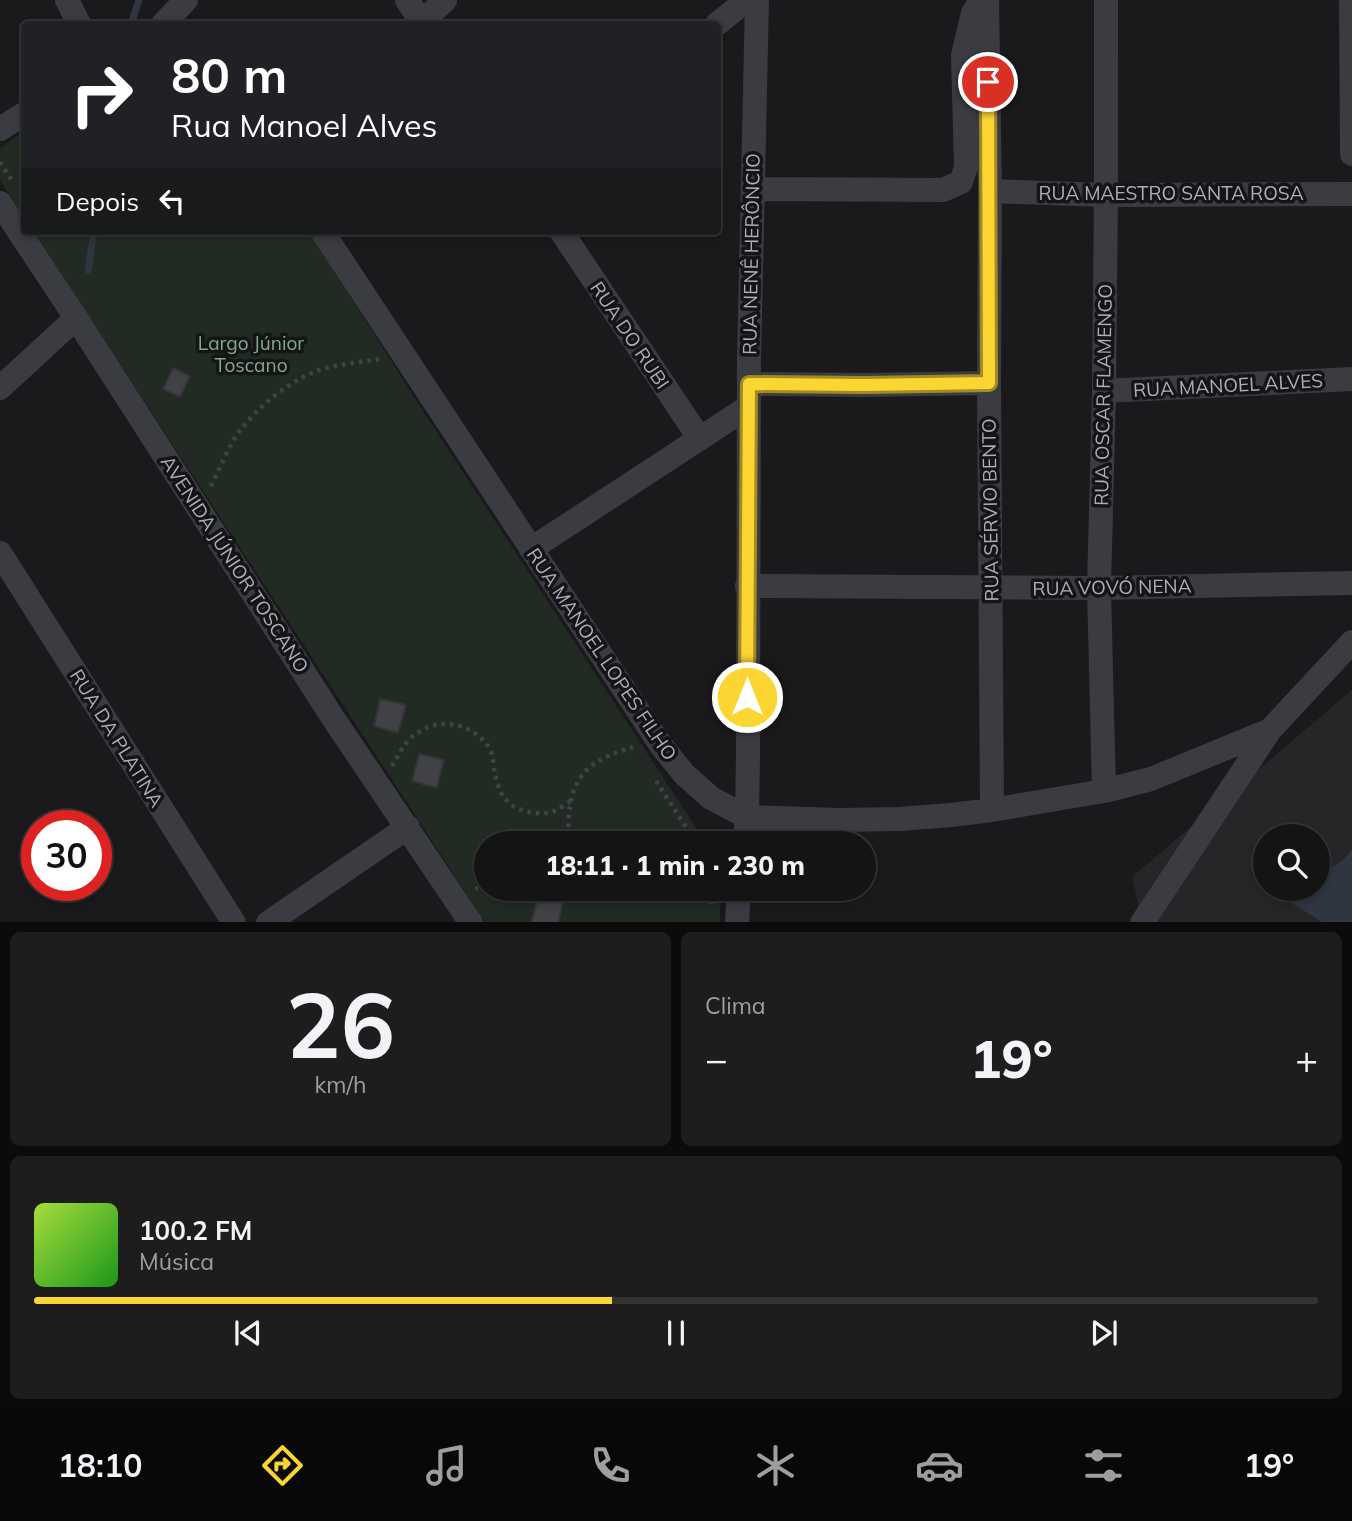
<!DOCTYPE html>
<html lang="pt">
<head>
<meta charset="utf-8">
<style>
  body { margin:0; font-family:Mulish,sans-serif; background:#1d1d1e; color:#f1f3f6; height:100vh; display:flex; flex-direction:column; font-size:26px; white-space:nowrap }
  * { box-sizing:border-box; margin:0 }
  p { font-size:23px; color:#9d9ea0 }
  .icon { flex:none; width:38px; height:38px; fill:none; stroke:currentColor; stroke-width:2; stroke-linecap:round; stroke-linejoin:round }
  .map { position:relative; height:922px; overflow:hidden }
  .sheet { display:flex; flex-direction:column; gap:10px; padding:10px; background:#0b0b0c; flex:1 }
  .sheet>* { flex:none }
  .guide { position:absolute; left:21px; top:21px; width:700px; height:214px; border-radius:7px; box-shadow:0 4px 10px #0003,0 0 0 2px #333334; background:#202124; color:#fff; overflow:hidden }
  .buttons { position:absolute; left:1253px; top:824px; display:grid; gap:14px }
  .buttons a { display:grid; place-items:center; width:77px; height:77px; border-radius:50%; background:#141415; box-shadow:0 4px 10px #0003,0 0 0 2px #333334; font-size:35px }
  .speed { position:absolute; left:21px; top:810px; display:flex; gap:14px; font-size:35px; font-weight:700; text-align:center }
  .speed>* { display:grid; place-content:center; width:91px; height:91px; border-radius:50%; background:#141415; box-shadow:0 4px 10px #0003,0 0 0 2px #333334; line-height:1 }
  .speed .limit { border:10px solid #d22; background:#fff; color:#111 }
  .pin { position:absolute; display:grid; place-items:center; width:60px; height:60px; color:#fff; margin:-30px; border:4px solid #fff; border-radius:50%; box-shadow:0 2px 7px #0007 }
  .me { position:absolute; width:77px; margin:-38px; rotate:0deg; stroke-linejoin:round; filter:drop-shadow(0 0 5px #0008) }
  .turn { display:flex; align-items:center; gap:24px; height:147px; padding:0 35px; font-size:32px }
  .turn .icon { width:91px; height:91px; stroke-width:2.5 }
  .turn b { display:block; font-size:49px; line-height:60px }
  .then { display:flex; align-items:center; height:66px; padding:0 35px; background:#0003; gap:14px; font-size:26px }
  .big { font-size:52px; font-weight:800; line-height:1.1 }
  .sheet .tile { flex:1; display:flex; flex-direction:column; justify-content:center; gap:10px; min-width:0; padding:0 24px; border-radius:10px; background:#1d1d1e }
  .sheet .dial { align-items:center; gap:0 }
  .dial b { font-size:91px; line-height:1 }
  .song { display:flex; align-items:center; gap:21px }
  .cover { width:84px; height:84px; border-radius:10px; background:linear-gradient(135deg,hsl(80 70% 55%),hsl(120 70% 35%)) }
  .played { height:7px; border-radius:4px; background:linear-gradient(90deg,#fbd633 45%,#333334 45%) }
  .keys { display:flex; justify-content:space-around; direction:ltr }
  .heat { display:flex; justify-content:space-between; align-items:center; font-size:38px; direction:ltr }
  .sheet .tiles { flex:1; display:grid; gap:10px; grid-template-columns:1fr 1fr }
  .tile:last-child { grid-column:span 2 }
  .trip { position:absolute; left:474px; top:831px; width:402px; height:70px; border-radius:35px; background:#141415; box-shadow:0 4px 10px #0003,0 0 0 2px #333334; font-weight:800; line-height:70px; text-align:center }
  .tabs { display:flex; height:112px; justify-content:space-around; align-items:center; background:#080808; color:#9d9ea0 }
  .tabs .icon { width:49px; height:49px }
  .tabs .active { color:#fbd633 }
  .tabs b { font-size:32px; color:#f1f3f6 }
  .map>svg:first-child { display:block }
  .built { fill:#262629; fill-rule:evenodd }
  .green { fill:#212b24 }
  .water { fill:#2f3641 }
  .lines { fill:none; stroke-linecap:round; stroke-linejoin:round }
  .stream { stroke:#2f3641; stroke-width:7 }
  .building { fill:#414246; stroke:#343438; stroke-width:2 }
  .path { stroke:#414249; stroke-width:4.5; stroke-dasharray:3.5 5; stroke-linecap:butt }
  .minor { stroke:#3b3b42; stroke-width:24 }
  .route-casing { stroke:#a38b21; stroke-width:18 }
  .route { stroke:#fbd633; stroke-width:12 }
  .labels { text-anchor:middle; stroke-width:7; stroke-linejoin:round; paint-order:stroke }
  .street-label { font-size:19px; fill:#acaebc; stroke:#151517 }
  .park-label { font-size:19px; fill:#82a88a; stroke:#151517 }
</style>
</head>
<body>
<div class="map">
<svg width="1352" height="923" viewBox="0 0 1352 923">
  <rect width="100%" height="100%" fill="#1a1a1c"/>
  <path class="built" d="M1352 690V922H1142L1132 877ZM1265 836H1318V889H1265Z"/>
  <path class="green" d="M24 132V218L0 180V148Z
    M33 231H309L419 405 706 843 486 844V889H720V922H485Z"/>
  <path class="water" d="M1352 850V922H1322L1280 896 1276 889H1318V868L1326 871 1343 860Z"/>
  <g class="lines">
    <path class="stream" d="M131 24 139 0
      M88 270 94 231"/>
  </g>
  <path class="building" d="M173 368 190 376 180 397 163 389Z
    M380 699 406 705 398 733 374 726Z
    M419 754 444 760 437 788 412 781Z
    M538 897 563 903 558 923H531Z"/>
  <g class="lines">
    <path class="path" d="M0 162 13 182
      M211 486C220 468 229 445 241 429 260 405 293 378 322 369 341 364 361 362 380 359
      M392 766C399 754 406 739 419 732 443 716 475 725 490 749 494 757 493 767 495 775 497 782 499 790 503 796 513 811 535 816 552 812 558 810 565 804 571 801
      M656 781 697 844
      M568 844C568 786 575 764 633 747
      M475 888 503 891 529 889
      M711 904 712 889"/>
    <path class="minor" d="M67 0 79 24
      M407 0 423 24
      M987 0 990 191 989 383 992 810
      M1351 0 1352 154
      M422 22 445 0
      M163 24 186 0
      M717 24 747 0
      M0 129 24 114
      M753 189 943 190 961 182 966 167 963 55 973 13 981 0
      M990 191 1106 195 1352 194
      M0 203 76 318 333 718 471 923
      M322 231 660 744 684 774 711 798 747 817 840 820 899 819 951 815 992 810 1104 791 1151 779 1270 730
      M561 231 700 439
      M749 384 864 385 989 383
      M0 388 76 318
      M1104 391 1352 379
      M531 549 748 407
      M0 553 234 923
      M747 586 1099 588 1352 583
      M1104 791 1099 588 1104 391 1106 195V0
      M744 844 747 817 748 753 749 359 757 0
      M268 923 408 827
      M737 923 739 889
      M1142 923 1270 730 1352 642"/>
  </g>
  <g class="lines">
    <defs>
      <path id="route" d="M747 697 749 384 864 385 989 383 988 82"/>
    </defs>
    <use href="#route" class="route-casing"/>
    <use href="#route" class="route"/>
  </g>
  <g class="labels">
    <g class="street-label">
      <text x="1171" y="200">RUA MAESTRO SANTA ROSA</text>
      <text transform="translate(751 254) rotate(-89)" y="7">RUA NENÊ HERÔNCIO</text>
      <text transform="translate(630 335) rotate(56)" y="7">RUA DO RUBI</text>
      <text transform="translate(1228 385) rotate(-3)" y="7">RUA MANOEL ALVES</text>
      <text transform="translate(1103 395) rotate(-89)" y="7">RUA OSCAR FLAMENGO</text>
      <text transform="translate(990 510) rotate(-91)" y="7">RUA SÉRVIO BENTO</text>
      <text transform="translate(235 564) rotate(57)" y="7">AVENIDA JÚNIOR TOSCANO</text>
      <text transform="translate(1112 587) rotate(-1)" y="7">RUA VOVÓ NENA</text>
      <text transform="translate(602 654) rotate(56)" y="7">RUA MANOEL LOPES FILHO</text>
      <text transform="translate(117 738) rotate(58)" y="7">RUA DA PLATINA</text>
    </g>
    <g class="park-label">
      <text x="251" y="350">Largo Júnior<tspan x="251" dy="22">Toscano</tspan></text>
    </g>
  </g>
</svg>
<div class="buttons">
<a><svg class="icon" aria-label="search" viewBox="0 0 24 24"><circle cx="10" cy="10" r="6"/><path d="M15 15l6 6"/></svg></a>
</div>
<div class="speed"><div class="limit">30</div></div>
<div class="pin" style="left:988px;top:82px;background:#d93025"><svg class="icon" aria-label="arrive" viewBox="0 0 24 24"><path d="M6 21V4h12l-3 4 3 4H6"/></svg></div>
<svg class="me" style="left:747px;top:697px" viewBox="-20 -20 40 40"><circle r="17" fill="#fbd633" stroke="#fff" stroke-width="3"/><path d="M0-11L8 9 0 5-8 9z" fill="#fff"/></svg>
<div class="trip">18:11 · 1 min · 230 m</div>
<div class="guide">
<div class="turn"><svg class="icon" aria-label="right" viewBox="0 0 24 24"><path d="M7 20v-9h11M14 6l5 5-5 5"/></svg><div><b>80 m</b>Rua Manoel Alves</div></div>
<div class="then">Depois<svg class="icon" aria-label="left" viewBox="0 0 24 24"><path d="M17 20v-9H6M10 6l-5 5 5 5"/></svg></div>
</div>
</div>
<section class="sheet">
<div class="tiles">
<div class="tile dial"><b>26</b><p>km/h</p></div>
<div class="tile"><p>Clima</p>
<div class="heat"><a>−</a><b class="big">19°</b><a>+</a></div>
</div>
<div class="tile">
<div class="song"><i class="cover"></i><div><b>100.2 FM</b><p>Música</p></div></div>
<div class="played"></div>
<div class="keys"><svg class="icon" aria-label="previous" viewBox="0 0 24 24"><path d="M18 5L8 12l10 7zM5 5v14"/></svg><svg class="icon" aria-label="pause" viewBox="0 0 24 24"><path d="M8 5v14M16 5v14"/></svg><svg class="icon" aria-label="next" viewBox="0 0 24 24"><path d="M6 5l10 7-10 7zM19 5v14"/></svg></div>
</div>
</div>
</section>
<nav class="tabs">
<b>18:10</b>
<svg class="icon active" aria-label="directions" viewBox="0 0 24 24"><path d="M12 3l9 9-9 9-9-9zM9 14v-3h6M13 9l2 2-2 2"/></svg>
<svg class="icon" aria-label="music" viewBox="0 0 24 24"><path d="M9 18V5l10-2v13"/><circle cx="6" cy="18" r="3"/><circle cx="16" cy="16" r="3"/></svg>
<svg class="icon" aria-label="phone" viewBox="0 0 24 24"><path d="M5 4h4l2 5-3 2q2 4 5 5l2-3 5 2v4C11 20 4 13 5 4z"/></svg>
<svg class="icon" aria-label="climate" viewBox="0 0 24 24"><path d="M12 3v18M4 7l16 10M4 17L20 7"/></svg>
<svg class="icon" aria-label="car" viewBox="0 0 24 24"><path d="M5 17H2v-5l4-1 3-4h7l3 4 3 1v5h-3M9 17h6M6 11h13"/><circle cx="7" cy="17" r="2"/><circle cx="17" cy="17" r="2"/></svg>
<svg class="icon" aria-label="filters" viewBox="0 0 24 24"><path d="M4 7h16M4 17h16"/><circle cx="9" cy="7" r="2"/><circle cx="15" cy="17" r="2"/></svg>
<b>19°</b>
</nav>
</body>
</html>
